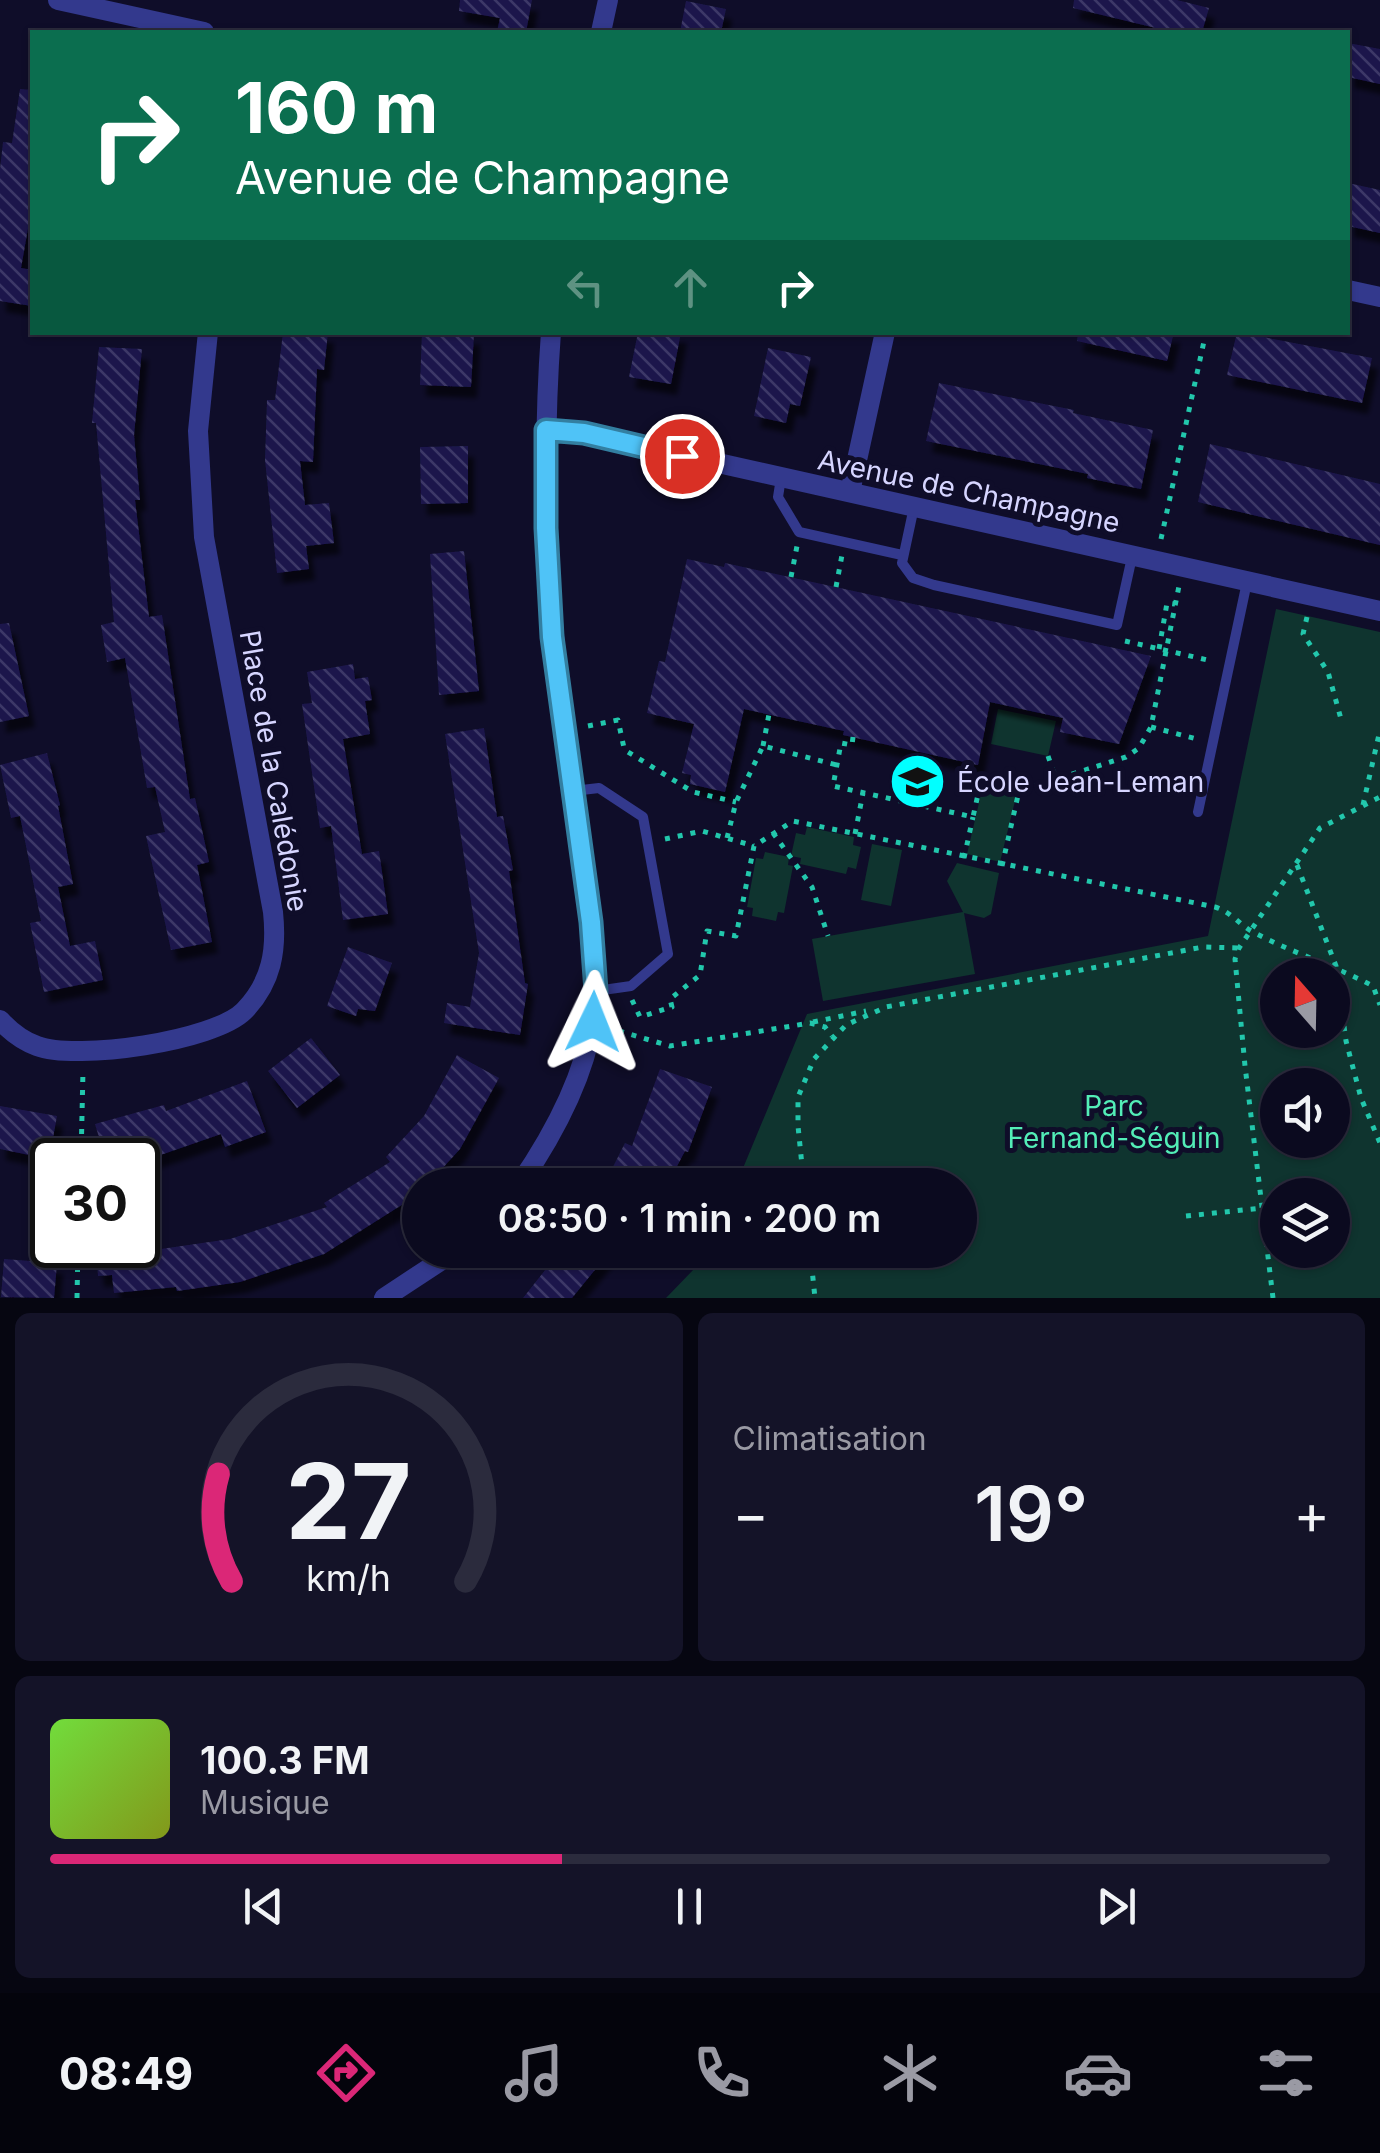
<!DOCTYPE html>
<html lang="fr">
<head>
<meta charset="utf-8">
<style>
  body { margin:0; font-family:Inter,sans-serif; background:#141328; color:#f1f3f6; height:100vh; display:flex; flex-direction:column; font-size:38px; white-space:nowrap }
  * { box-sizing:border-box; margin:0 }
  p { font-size:32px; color:#9a9aa4 }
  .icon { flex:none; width:55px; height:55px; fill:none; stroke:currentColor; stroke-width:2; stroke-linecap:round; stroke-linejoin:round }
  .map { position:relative; height:1298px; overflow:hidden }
  .side { display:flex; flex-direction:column; gap:15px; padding:15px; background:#060611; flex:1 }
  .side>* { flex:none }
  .banner { position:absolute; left:30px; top:30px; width:1320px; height:305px; border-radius:0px; box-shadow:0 2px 8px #0004,0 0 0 2px #2b2b3d; background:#0b6e4f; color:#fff; overflow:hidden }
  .needle { width:65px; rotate:340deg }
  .controls { position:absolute; left:1260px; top:958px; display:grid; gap:20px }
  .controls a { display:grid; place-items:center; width:90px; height:90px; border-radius:50%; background:#0b0a1f; box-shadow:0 2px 8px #0004,0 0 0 2px #2b2b3d; font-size:50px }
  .speed { position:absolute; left:30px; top:1138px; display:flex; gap:20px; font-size:50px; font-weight:700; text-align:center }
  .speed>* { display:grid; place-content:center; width:130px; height:130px; border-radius:50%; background:#0b0a1f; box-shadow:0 2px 8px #0004,0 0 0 2px #2b2b3d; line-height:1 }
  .speed .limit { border:5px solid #111; border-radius:15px; background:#fff; color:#111 }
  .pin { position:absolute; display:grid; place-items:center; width:85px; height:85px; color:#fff; margin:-42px; border:5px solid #fff; border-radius:50%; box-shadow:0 2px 10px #0007 }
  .me { position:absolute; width:110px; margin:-55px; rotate:2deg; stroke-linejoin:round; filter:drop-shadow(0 0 8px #0008) }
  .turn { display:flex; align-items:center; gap:35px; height:210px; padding:0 40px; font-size:45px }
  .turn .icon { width:130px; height:130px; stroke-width:2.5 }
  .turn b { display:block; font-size:70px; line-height:85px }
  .lanes { display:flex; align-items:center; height:95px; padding:0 40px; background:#0003; justify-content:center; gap:50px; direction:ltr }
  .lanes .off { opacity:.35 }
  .big { font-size:75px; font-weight:600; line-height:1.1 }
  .side .tile { flex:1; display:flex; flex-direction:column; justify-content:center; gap:15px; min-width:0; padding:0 35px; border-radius:15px; background:#141328 }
  .side .dial { align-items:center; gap:0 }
  .dial svg { height:260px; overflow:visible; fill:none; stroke:#2b2b3d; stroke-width:7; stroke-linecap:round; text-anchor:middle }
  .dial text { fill:#f1f3f6; stroke:none }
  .song { display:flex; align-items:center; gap:30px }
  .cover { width:120px; height:120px; border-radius:15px; background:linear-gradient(135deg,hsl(100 70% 55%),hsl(70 70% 35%)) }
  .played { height:10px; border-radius:5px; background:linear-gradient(90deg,#db2777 40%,#2b2b3d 40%) }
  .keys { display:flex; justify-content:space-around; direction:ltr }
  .heat { display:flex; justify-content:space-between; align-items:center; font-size:55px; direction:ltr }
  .side .tiles { flex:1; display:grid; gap:15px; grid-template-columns:1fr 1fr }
  .tile:last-child { grid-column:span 2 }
  .trip { position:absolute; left:402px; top:1168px; width:575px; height:100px; border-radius:50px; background:#0b0a1f; box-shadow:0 2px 8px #0004,0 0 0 2px #2b2b3d; font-weight:600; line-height:100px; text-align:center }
  .menu { display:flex; height:160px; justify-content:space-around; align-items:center; background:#04040c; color:#9a9aa4 }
  .menu .icon { width:70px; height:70px }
  .menu .active { color:#db2777 }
  .menu b { font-size:45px; color:#f1f3f6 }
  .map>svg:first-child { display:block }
  .green { fill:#0f342f; fill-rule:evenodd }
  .building { fill:url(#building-back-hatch); filter:url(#shadow) }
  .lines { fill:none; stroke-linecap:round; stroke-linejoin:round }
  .path { stroke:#22c7ac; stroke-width:5; stroke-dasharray:5 8; stroke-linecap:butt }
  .lane { stroke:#33398d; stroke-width:10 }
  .street { stroke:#33398d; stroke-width:20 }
  .route-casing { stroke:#337fa1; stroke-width:25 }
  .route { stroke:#4fc3f7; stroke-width:18 }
  .labels { text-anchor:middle; stroke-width:10; stroke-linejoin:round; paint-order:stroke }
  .street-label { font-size:28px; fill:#d6d5ff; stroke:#0f0d29 }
  .poi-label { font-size:28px; fill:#d6d5ff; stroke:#0f0d29; text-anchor:start }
  .park-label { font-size:28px; fill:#53edb7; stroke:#0f0d29 }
</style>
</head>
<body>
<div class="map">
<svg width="1380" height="1298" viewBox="0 0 1380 1298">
  <defs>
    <pattern id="building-back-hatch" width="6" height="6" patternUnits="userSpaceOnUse" patternTransform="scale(2.5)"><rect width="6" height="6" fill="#1c174c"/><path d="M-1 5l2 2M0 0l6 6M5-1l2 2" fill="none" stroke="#3c3867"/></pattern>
    <filter id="shadow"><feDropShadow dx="6" dy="11" stdDeviation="2.5" flood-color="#0009"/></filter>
  </defs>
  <rect width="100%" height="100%" fill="#0f0d29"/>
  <path class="green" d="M1276 609 1380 632V1298H666L694 1269 704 1250H960V1185H736L807 1014 1208 936ZM1278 975H1332V1030H1278ZM1278 1085H1332V1140H1278ZM1278 1195H1332V1250H1278Z
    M998 709 1056 721 1048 756 991 744Z
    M982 790 1016 797 1000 862 967 854Z
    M807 827 854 837 853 845 861 847 856 869 848 867 846 874 800 864 801 858 791 856 796 833 805 835Z
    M872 844 902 850 891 906 861 900Z
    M765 852 789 857 788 865 793 866 784 913 778 912 776 921 752 916 753 908 747 907 756 858 763 859Z
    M957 863 999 873 991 914 984 918 964 913 975 974 823 1001 812 939 963 912 947 881Z"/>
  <path class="building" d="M460 0H532L526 32H497L500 18 459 11Z
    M1074 0H1177L1209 8 1202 32H1159L1160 29 1073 8Z
    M686 1 726 9 721 32H680Z
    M1348 43 1380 49V84L1348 77Z
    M20 89 32 90V218L30 217 21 268 32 270V306L0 301V169L3 142 12 143Z
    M1348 183 1380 190V233L1348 226Z
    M283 332H328L324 370 317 369 313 462 300 461 305 505 329 503 334 543 306 546 309 569 277 573 265 460 267 400H275Z
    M422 332 474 334 471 387 420 385Z
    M638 332H681L671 384 629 377Z
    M1078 332H1174L1167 361 1077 341Z
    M1237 332 1372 358 1362 403 1227 375Z
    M99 347 142 349 134 435 140 500H135L149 617 162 615 190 799 195 798 209 862 197 865 212 942 171 950 146 836 165 832 155 787 147 788 125 658 107 662 101 625 114 622 96 423H92Z
    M768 348 811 357 800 406 790 404 786 423 754 416Z
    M939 383 1074 410 1073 413 1153 430 1141 489 1087 478 1088 474 926 441Z
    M1210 444 1380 484V545L1198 502Z
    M468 446V503L421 504 420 447Z
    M464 551 479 691 439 695 430 554Z
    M687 559 724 567 725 563 1151 656 1119 744 1060 732 1063 718 990 702 978 765 843 735 844 731 744 709 725 792 690 784 691 775 682 773 694 724 647 713 659 661 665 662Z
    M9 623 29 716 0 722V624Z
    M353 664 355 679 368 677 372 700 365 701 370 734 343 739 362 854 379 851 388 914 343 920 331 826 320 828 302 704 312 703 307 672Z
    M484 728 497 817 503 816 513 870 509 871 525 983 528 984 520 1035 444 1023 447 1003 470 1007 479 953 445 734Z
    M47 753 60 805 58 806 73 884 58 887 70 946 95 941 103 980 44 992 30 923 41 921 20 816 11 818 0 765Z
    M348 947 392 963 375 1011 358 1009 356 1016 327 1006Z
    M311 1038 340 1075 297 1108 268 1071Z
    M457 1055 499 1078 460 1149 427 1185H420L419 1194 324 1254 240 1282 177 1291 176 1287 114 1293 112 1275 98 1276 96 1252 153 1247 154 1250 230 1239 327 1207 324 1203 390 1162 386 1157 424 1116Z
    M660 1069 712 1087 688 1152 685 1151 667 1185H604L625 1143 632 1146Z
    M247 1081 266 1132 225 1147 221 1134 146 1160 141 1143 104 1154 95 1124 164 1105 166 1111Z
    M0 1106 57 1116 49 1159 0 1149Z
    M561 1250H611L572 1298H523Z
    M4 1259 57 1263 54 1298 1 1297Z"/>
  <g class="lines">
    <path class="path" d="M1161 539 1206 332
      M791 577 797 546
      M836 587 842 555
      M1307 617 1303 634 1328 672 1341 719
      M1125 641 1212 661
      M1159 649 1167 603 1175 604
      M588 726 618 720 624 748 628 752 693 792 736 802
      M1151 727 1197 739
      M853 737 852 745 841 743 833 786 973 817 981 781 1019 791 1126 757 1139 748 1151 727 1179 586
      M763 746 769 714
      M1048 756 1056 779
      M1363 805 1380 730
      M773 833 812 887 828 936
      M855 834 863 793
      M727 838 736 802 763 746 837 765
      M665 839 702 831 754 846
      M964 858 973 817
      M1297 865 1336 966 1346 1041 1361 1098 1380 1143
      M1002 866 1019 791
      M632 1000 640 1017 672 1007 670 999 700 975 707 931 736 936 754 846 793 821 1215 907C1232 912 1240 926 1255 933 1293 953 1335 966 1373 986L1380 1005
      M813 1022 866 1011
      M619 1031 670 1046 810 1023 825 1027 832 1036
      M81 1160 83 1070
      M804 1185 798 1126V1097L814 1059 846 1025 886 1007 1203 947 1239 948
      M1186 1216 1262 1208
      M810 1250 815 1298
      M77 1298 78 1245
      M1273 1298 1245 1066 1235 959 1239 948 1320 828 1380 797"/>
    <path class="lane" d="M781 478 778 497 799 532 902 555
      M914 507 902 563 913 578 934 585 1117 625 1132 557
      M573 791 599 788 643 817 668 954 631 986 596 991
      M1198 812 1247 582"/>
    <path class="street" d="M58 0 204 32
      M601 32 608 0
      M1348 290 1380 297
      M546 430 584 433 1380 611
      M850 492 885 332
      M0 1020C10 1031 23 1041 37 1046 77 1061 214 1041 244 1011 272 982 277 950 273 912L204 537 198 431 208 332
      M519 1185C552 1137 584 1078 593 1020 601 973 592 923 585 877 578 829 571 781 565 734 547 600 541 467 551 332
      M384 1298 457 1250"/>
  </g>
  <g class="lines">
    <defs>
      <path id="route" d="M593 1022 596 991 591 922 552 637 546 528V430L584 433 682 456"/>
    </defs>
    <use href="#route" class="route-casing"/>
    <use href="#route" class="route"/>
  </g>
  <defs>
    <symbol id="school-disc" viewBox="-11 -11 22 22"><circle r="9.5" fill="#01ffff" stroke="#0f0d29"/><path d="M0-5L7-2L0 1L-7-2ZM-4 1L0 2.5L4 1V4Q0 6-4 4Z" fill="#111"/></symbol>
  </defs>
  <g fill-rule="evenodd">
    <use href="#school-disc" x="886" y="750" width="63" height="63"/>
  </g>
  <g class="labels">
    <g class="street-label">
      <text transform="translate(969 491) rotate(12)" y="10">Avenue de Champagne</text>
      <text transform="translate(274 771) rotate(80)" y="10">Place de la Calédonie</text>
    </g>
    <g class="poi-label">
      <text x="957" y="792">École Jean-Leman</text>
    </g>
    <g class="park-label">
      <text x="1114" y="1116">Parc<tspan x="1114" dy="32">Fernand-Séguin</tspan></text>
    </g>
  </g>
</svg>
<div class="controls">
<a><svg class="needle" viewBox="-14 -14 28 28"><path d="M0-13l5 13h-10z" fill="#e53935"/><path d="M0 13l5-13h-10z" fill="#9a9aa4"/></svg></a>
<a><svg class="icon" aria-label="sound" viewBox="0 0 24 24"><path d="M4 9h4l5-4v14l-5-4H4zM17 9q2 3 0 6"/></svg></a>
<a><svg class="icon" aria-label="layers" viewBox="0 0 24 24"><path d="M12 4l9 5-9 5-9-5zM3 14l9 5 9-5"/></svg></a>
</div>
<div class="speed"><div class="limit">30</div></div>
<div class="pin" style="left:682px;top:456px;background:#d93025"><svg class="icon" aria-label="arrive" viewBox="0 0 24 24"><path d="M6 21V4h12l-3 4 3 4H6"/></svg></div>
<svg class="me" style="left:593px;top:1022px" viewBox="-20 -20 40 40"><path d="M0-17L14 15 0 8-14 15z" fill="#4fc3f7" stroke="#fff" stroke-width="4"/></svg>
<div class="trip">08:50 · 1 min · 200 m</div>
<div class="banner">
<div class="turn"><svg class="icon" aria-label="right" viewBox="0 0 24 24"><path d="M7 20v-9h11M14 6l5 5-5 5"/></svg><div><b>160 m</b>Avenue de Champagne</div></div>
<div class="lanes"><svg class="icon off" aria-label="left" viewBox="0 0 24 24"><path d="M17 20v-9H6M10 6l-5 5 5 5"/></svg><svg class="icon off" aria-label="ahead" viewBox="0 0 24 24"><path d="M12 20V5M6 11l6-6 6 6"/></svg><svg class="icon" aria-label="right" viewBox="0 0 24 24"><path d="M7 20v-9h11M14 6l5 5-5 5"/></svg></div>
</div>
</div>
<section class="side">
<div class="tiles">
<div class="tile dial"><svg viewBox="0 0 100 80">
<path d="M14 69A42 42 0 1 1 86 69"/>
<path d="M14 69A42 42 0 0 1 10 36" stroke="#db2777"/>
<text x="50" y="56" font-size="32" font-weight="700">27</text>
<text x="50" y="72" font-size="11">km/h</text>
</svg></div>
<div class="tile"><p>Climatisation</p>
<div class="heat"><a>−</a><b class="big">19°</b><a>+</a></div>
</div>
<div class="tile">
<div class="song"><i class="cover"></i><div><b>100.3 FM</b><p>Musique</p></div></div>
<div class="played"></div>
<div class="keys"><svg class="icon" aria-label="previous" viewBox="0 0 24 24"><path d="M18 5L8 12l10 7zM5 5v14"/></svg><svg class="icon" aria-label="pause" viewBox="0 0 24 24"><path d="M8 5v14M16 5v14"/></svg><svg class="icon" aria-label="next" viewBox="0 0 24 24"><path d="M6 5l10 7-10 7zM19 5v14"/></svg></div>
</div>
</div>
</section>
<nav class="menu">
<b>08:49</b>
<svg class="icon active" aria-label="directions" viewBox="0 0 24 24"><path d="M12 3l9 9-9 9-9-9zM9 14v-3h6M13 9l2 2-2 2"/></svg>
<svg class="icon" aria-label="music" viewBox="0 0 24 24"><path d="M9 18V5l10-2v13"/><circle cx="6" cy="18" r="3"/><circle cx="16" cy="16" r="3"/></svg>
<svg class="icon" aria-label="phone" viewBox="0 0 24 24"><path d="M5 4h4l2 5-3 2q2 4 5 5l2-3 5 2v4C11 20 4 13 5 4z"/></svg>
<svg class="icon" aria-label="climate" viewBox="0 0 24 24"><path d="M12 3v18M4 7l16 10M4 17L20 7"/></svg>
<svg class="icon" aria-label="car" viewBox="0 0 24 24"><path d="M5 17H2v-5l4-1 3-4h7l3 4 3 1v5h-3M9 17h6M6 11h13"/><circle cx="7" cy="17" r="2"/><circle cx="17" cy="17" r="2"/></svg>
<svg class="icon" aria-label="filters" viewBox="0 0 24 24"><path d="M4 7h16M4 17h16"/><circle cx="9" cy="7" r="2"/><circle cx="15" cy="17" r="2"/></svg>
</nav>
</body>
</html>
